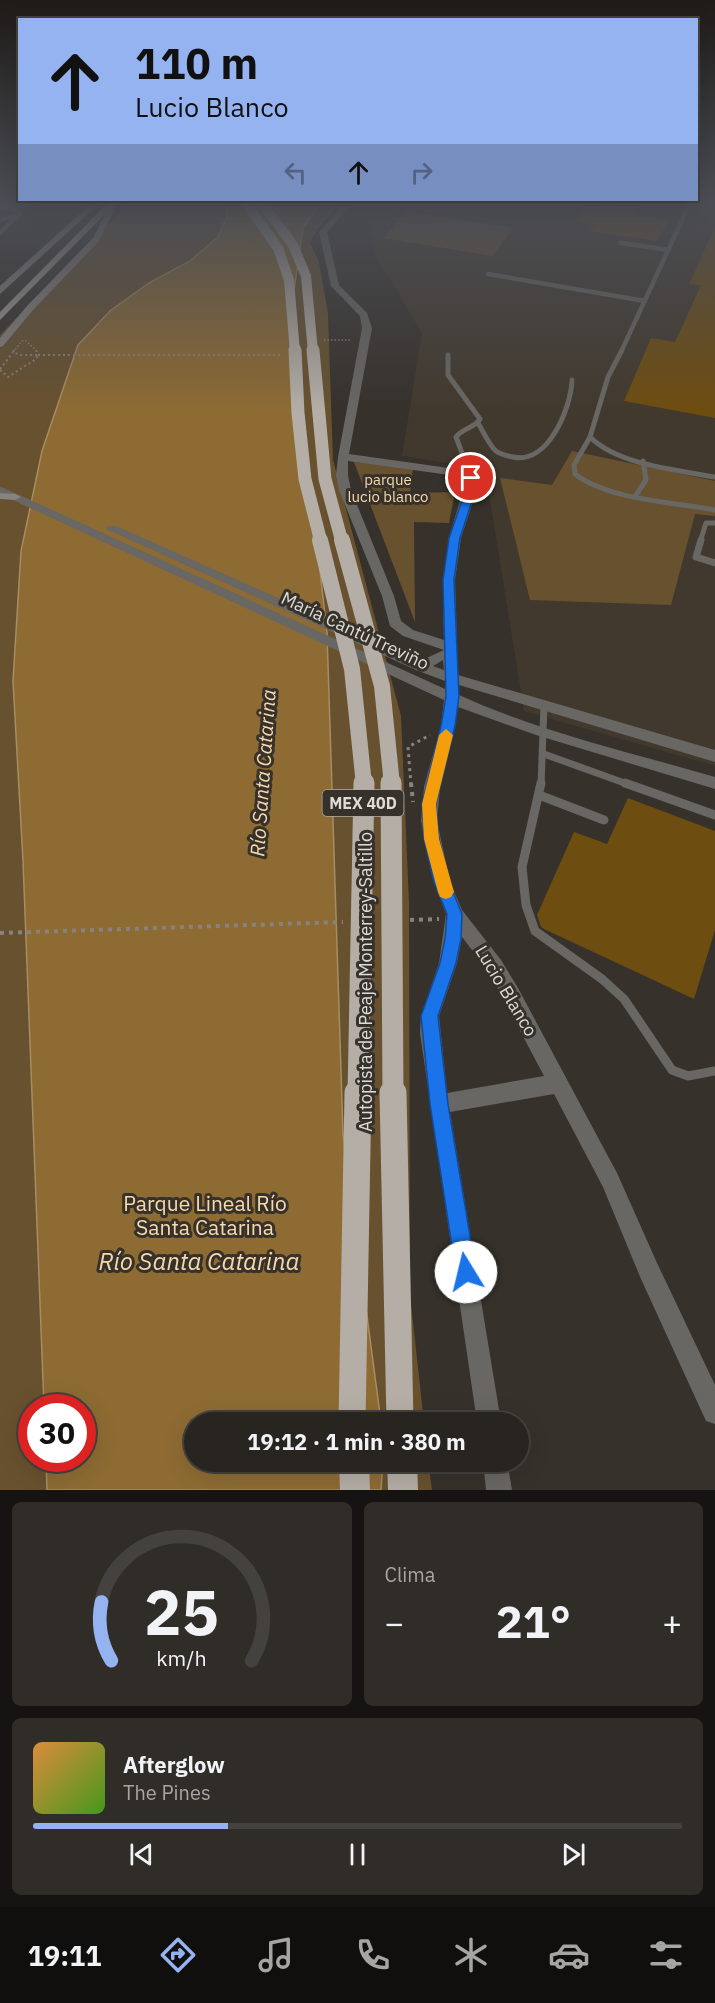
<!DOCTYPE html>
<html lang="es">
<head>
<meta charset="utf-8">
<style>
  body { margin:0; font-family:"IBM Plex Sans",sans-serif; background:#302d29; color:#f1f3f6; height:100vh; display:flex; flex-direction:column; font-size:22px; white-space:nowrap }
  * { box-sizing:border-box; margin:0 }
  p { font-size:20px; color:#a5a5a5 }
  .icon { flex:none; width:33px; height:33px; fill:none; stroke:currentColor; stroke-width:2; stroke-linecap:round; stroke-linejoin:round }
  .map { position:relative; height:1490px; overflow:hidden }
  .sheet { display:flex; flex-direction:column; gap:12px; padding:12px; background:#161412; flex:1 }
  .sheet>* { flex:none }
  .banner { position:absolute; left:18px; top:18px; width:680px; height:183px; border-radius:0px; box-shadow:0 6px 24px #0002,0 0 0 2px #44423e; background:#95b2f1; color:#111; overflow:hidden }
  .speed { position:absolute; left:18px; top:1394px; display:flex; gap:12px; font-size:30px; font-weight:700; text-align:center }
  .speed>* { display:grid; place-content:center; width:78px; height:78px; border-radius:50%; background:#282520; box-shadow:0 6px 24px #0002,0 0 0 2px #44423e; line-height:1 }
  .speed .limit { border:9px solid #d22; background:#fff; color:#111 }
  .pin { position:absolute; display:grid; place-items:center; width:51px; height:51px; color:#fff; margin:-26px; border:3px solid #fff; border-radius:50%; box-shadow:0 2px 6px #0007 }
  .me { position:absolute; width:66px; margin:-33px; rotate:351deg; stroke-linejoin:round; filter:drop-shadow(0 0 4px #0008) }
  .turn { display:flex; align-items:center; gap:21px; height:126px; padding:0 18px; font-size:27px }
  .turn .icon { width:78px; height:78px; stroke-width:2.5 }
  .turn b { display:block; font-size:42px; line-height:51px }
  .lanes { display:flex; align-items:center; height:57px; padding:0 18px; background:#0003; justify-content:center; gap:30px; direction:ltr }
  .lanes .off { opacity:.35 }
  .big { font-size:45px; font-weight:700; line-height:1.1 }
  .sheet .card { flex:1; display:flex; flex-direction:column; justify-content:center; gap:9px; min-width:0; padding:0 21px; border-radius:9px; background:#302d29 }
  .sheet .dial { align-items:center; gap:0 }
  .dial svg { height:156px; overflow:visible; fill:none; stroke:#44423e; stroke-width:7; stroke-linecap:round; text-anchor:middle }
  .dial text { fill:#f1f3f6; stroke:none }
  .song { display:flex; align-items:center; gap:18px }
  .cover { width:72px; height:72px; border-radius:9px; background:linear-gradient(135deg,hsl(30 70% 55%),hsl(100 70% 35%)) }
  .played { height:6px; border-radius:3px; background:linear-gradient(90deg,#95b2f1 30%,#44423e 30%) }
  .keys { display:flex; justify-content:space-around; direction:ltr }
  .heat { display:flex; justify-content:space-between; align-items:center; font-size:33px; direction:ltr }
  .sheet .tiles { flex:1; display:grid; gap:12px; grid-template-columns:1fr 1fr }
  .card:last-child { grid-column:span 2 }
  .trip { position:absolute; left:184px; top:1412px; width:345px; height:60px; border-radius:30px; background:#282520; box-shadow:0 6px 24px #0002,0 0 0 2px #44423e; font-weight:700; line-height:60px; text-align:center }
  .menu { display:flex; height:96px; justify-content:space-around; align-items:center; background:#100f0d; color:#a5a5a5 }
  .menu .icon { width:42px; height:42px }
  .menu .selected { color:#95b2f1 }
  .menu b { font-size:27px; color:#f1f3f6 }
  .map>svg:first-child { display:block }
  .built { fill:#41392d }
  .green { fill:#68512e; fill-rule:evenodd }
  .water { fill:#8d6b33; stroke:#a68d64; stroke-width:1.5 }
  .building { fill:#6e4d10 }
  .lines { fill:none; stroke-linecap:round; stroke-linejoin:round }
  .path-far3 { stroke:#87837e; stroke-width:1.5; stroke-dasharray:1.5 2; stroke-linecap:butt }
  .path-far2 { stroke:#87837e; stroke-width:2; stroke-dasharray:2 3; stroke-linecap:butt }
  .path-far1 { stroke:#87837e; stroke-width:3; stroke-dasharray:3 4; stroke-linecap:butt }
  .path { stroke:#87837e; stroke-width:4; stroke-dasharray:4 5; stroke-linecap:butt }
  .lane-far3 { stroke:#696763; stroke-width:4.5 }
  .lane-far2 { stroke:#696763; stroke-width:5 }
  .lane-far1 { stroke:#696763; stroke-width:7 }
  .lane { stroke:#696763; stroke-width:9 }
  .street { fill:#696763; fill-rule:evenodd }
  .secondary { fill:#87847f; fill-rule:evenodd }
  .primary { fill:#9f9a93; fill-rule:evenodd }
  .highway { fill:#b4aea6; fill-rule:evenodd }
  .highway-bridge-far4 { stroke:#b4aea6; stroke-width:10 }
  .highway-bridge-far3 { stroke:#b4aea6; stroke-width:13 }
  .highway-bridge-far2 { stroke:#b4aea6; stroke-width:16 }
  .highway-bridge-far1 { stroke:#b4aea6; stroke-width:21 }
  .highway-bridge { stroke:#b4aea6; stroke-width:27 }
  .route { fill:#1a73e8; stroke:#114b97; stroke-width:1.5 }
  .slow { fill:#f59e0b }
  .labels { text-anchor:middle; stroke-width:6; stroke-linejoin:round; paint-order:stroke }
  .far-park-label { font-size:15px; fill:#f8d9ab; stroke:#36312b }
  .shield { fill:#36312b; stroke:#aca9a4; stroke-width:1.5 }
  .shield-label { font-size:16px; font-weight:bold; fill:#dfdcd8 }
  .street-label { font-size:18px; fill:#dfdcd8; stroke:#36312b }
  .water-label { font-size:20px; font-style:italic; fill:#f7d8aa; stroke:#36312b }
  .near-park-label { font-size:21px; fill:#f8d9ab; stroke:#36312b }
  .near-water-label { font-size:24px; font-style:italic; fill:#f7d8aa; stroke:#36312b }
</style>
</head>
<body>
<div class="map">
<svg width="715" height="1490" viewBox="0 0 715 1490">
  <rect width="100%" height="100%" fill="#36312b"/>
  <path class="built" d="M401 203H715V766L524 711 485 469 402 456 422 333 375 255 373 220Z"/>
  <path class="green" d="M129 203H341L316 231 310 243 319 262 328 314 333 460 401 716 409 903 410 1295 424 1422H195V1461H428L432 1490H0V335ZM32 1407H82V1458H32Z
    M407 212 513 228 493 256 383 238Z
    M572 451 715 481V516L695 514 671 605 530 600 500 478 552 485Z
    M354 462 413 468 410 493 455 492 449 523 414 522 415 622Z"/>
  <path class="water" d="M227 203H321L303 227 291 312 327 633 343 1134 381 1422H195V1461H383L381 1490H47L46 1458H82V1407H44L23 861 13 681 21 551 42 451 78 345 110 311 149 283 190 261 218 237 226 218Z"/>
  <path class="building" d="M588 203 608 205 610 203H641L633 215 669 220 657 241 590 231 594 225 575 222Z
    M715 227V418L624 401 651 338 675 342 701 285 689 284Z
    M628 798 715 831V930L694 999 544 929 541 927 537 915 574 832 607 844Z"/>
  <g class="lines">
    <path class="path-far3" d="M324 340H351
      M13 352 22 341H26L38 352"/>
    <path class="path-far2" d="M14 350 13 352 20 355H38
      M36 350 38 355
      M38 355H281
      M0 369 13 352
      M0 370 8 377 36 359 38 355"/>
    <path class="path-far1" d="M411 785 408 747 430 735"/>
    <path class="path" d="M411 783 413 802
      M410 920 439 919
      M0 933 343 922"/>
    <path class="lane-far3" d="M0 209 12 207 20 213 0 233
      M0 220 16 216
      M621 243 669 250
      M488 274 645 301
      M621 352 690 203"/>
    <path class="lane-far2" d="M622 350 608 377 590 437 574 465 575 474C609 500 673 502 715 510
      M448 355V375L480 419C475 428 462 428 456 437L470 474
      M478 423C483 431 489 445 496 451 500 454 508 456 513 457 548 465 571 408 572 380
      M590 437C618 465 677 470 715 477
      M636 495 646 480 643 461
      M700 542 706 523H715"/>
    <path class="lane-far1" d="M701 540 696 557 715 563
      M544 754 630 785
      M541 785 544 706"/>
    <path class="lane" d="M541 783 522 867 526 905 535 931 602 979 624 999 672 1070 688 1076 715 1071
      M625 783 715 815
      M539 795 604 820"/>
    <path class="street" d="M345 203H353L327 232 339 285 367 313 372 328 349 454 470 471 476 474 475 495 461 538 455 580 458 675 715 750V762L459 685V695C540 732 630 752 715 777V789L536 735 458 707 455 726 440 787 437 821 450 882 462 910 501 960 518 988 617 1173 657 1263 715 1385V1424L706 1421 641 1279 603 1187 554 1094 450 1112 501 1422H477L420 1033 421 1016 439 963 446 914 434 882 421 821 424 787 441 726 444 700 0 494V487L4 488 445 689V681L416 670 106 529 108 526H116L420 661 444 650 403 636 390 626 382 596 339 490 336 475 338 457 362 328 360 316 331 286 319 232ZM348 461 464 477C463 500 453 518 449 541 442 574 443 606 444 640L413 630 401 621 394 596 351 490 348 475ZM443 660 444 670 433 666ZM462 937 489 972 544 1076 447 1093 439 1016 457 963Z
      M483 1461H507L512 1490H486Z"/>
    <path class="secondary" d="M92 203H100L0 294V286Z
      M111 203H118L99 241 33 310 3 346 0 347V338L27 306 93 238Z
      M0 493 15 494 21 497 15 500 0 499Z"/>
    <path class="primary" d="M108 203H116L0 320V312Z"/>
    <path class="highway" d="M339 1461H369L370 1490H340Z
      M387 1461H417L418 1490H388Z"/>
    <path class="highway-bridge-far4" d="M246 203 278 248 289 280 295 352
      M262 203 293 245 306 276 313 352"/>
    <path class="highway-bridge-far3" d="M295 350 298 413 305 479 321 542
      M313 350 325 479 342 542"/>
    <path class="highway-bridge-far2" d="M320 540 352 669 364 785
      M342 540 382 686 392 785"/>
    <path class="highway-bridge-far1" d="M391 783 393 1095
      M358 1095 364 783"/>
    <path class="highway-bridge" d="M393 1093 400 1422
      M352 1422 358 1093"/>
  </g>
  <linearGradient id="sky" x2="0" y2="1"><stop stop-color="#1e1b18"/><stop offset="0.49" stop-color="#4c4e55"/><stop offset="1" stop-color="#4c4e55" stop-opacity="0"/></linearGradient>
  <rect width="715" height="411" fill="url(#sky)"/>
  <path class="route" d="M471 475 476 478 474 495 460 538 454 580 459 696 455 726 436 804 439 839 449 882 462 914 461 939 456 963 438 1016 448 1104 476 1272 473 1279 466 1282 459 1279 456 1272 430 1104 421 1016 440 963 445 939 447 914 434 882 424 839 422 804 441 726 446 696 443 580 449 538 464 495 466 478Z"/>
  <path class="slow" d="M446 729 453 735 436 804 439 839 454 892 451 897 446 899 440 897 438 892 424 839 422 804 439 735Z"/>
  <g class="labels">
    <g class="far-park-label">
      <text x="388" y="485">parque<tspan x="388" dy="17">lucio blanco</tspan></text>
    </g>
    <rect class="shield" x="322.5" y="790" width="81" height="26" rx="4.5"/>
    <g class="shield-label">
      <text x="363" y="809">MEX 40D</text>
    </g>
    <g class="street-label">
      <text transform="translate(355 631) rotate(25)" y="6">María Cantú Treviño</text>
      <text transform="translate(366 982) rotate(-90)" y="6">Autopista de Peaje Monterrey-Saltillo</text>
      <text transform="translate(506 991) rotate(59)" y="6">Lucio Blanco</text>
    </g>
    <g class="water-label">
      <text transform="translate(263 773) rotate(-86)" y="7">Río Santa Catarina</text>
    </g>
    <g class="near-park-label">
      <text x="205" y="1211">Parque Lineal Río<tspan x="205" dy="24">Santa Catarina</tspan></text>
    </g>
    <g class="near-water-label">
      <text x="199" y="1270">Río Santa Catarina</text>
    </g>
  </g>
</svg>
<div class="speed"><div class="limit">30</div></div>
<div class="pin" style="left:471px;top:478px;background:#d93025"><svg class="icon" aria-label="arrive" viewBox="0 0 24 24"><path d="M6 21V4h12l-3 4 3 4H6"/></svg></div>
<svg class="me" style="left:466px;top:1272px" viewBox="-20 -20 40 40"><circle r="19" fill="#fff"/><path d="M0-13L10 11 0 6-10 11z" fill="#1a73e8"/></svg>
<div class="trip">19:12 · 1 min · 380 m</div>
<div class="banner">
<div class="turn"><svg class="icon" aria-label="ahead" viewBox="0 0 24 24"><path d="M12 20V5M6 11l6-6 6 6"/></svg><div><b>110 m</b>Lucio Blanco</div></div>
<div class="lanes"><svg class="icon off" aria-label="left" viewBox="0 0 24 24"><path d="M17 20v-9H6M10 6l-5 5 5 5"/></svg><svg class="icon" aria-label="ahead" viewBox="0 0 24 24"><path d="M12 20V5M6 11l6-6 6 6"/></svg><svg class="icon off" aria-label="right" viewBox="0 0 24 24"><path d="M7 20v-9h11M14 6l5 5-5 5"/></svg></div>
</div>
</div>
<section class="sheet">
<div class="tiles">
<div class="card dial"><svg viewBox="0 0 100 80">
<path d="M14 69A42 42 0 1 1 86 69"/>
<path d="M14 69A42 42 0 0 1 9 39" stroke="#95b2f1"/>
<text x="50" y="56" font-size="32" font-weight="700">25</text>
<text x="50" y="72" font-size="11">km/h</text>
</svg></div>
<div class="card"><p>Clima</p>
<div class="heat"><a>−</a><b class="big">21°</b><a>+</a></div>
</div>
<div class="card">
<div class="song"><i class="cover"></i><div><b>Afterglow</b><p>The Pines</p></div></div>
<div class="played"></div>
<div class="keys"><svg class="icon" aria-label="previous" viewBox="0 0 24 24"><path d="M18 5L8 12l10 7zM5 5v14"/></svg><svg class="icon" aria-label="pause" viewBox="0 0 24 24"><path d="M8 5v14M16 5v14"/></svg><svg class="icon" aria-label="next" viewBox="0 0 24 24"><path d="M6 5l10 7-10 7zM19 5v14"/></svg></div>
</div>
</div>
</section>
<nav class="menu">
<b>19:11</b>
<svg class="icon selected" aria-label="directions" viewBox="0 0 24 24"><path d="M12 3l9 9-9 9-9-9zM9 14v-3h6M13 9l2 2-2 2"/></svg>
<svg class="icon" aria-label="music" viewBox="0 0 24 24"><path d="M9 18V5l10-2v13"/><circle cx="6" cy="18" r="3"/><circle cx="16" cy="16" r="3"/></svg>
<svg class="icon" aria-label="phone" viewBox="0 0 24 24"><path d="M5 4h4l2 5-3 2q2 4 5 5l2-3 5 2v4C11 20 4 13 5 4z"/></svg>
<svg class="icon" aria-label="climate" viewBox="0 0 24 24"><path d="M12 3v18M4 7l16 10M4 17L20 7"/></svg>
<svg class="icon" aria-label="car" viewBox="0 0 24 24"><path d="M5 17H2v-5l4-1 3-4h7l3 4 3 1v5h-3M9 17h6M6 11h13"/><circle cx="7" cy="17" r="2"/><circle cx="17" cy="17" r="2"/></svg>
<svg class="icon" aria-label="filters" viewBox="0 0 24 24"><path d="M4 7h16M4 17h16"/><circle cx="9" cy="7" r="2"/><circle cx="15" cy="17" r="2"/></svg>
</nav>
</body>
</html>
